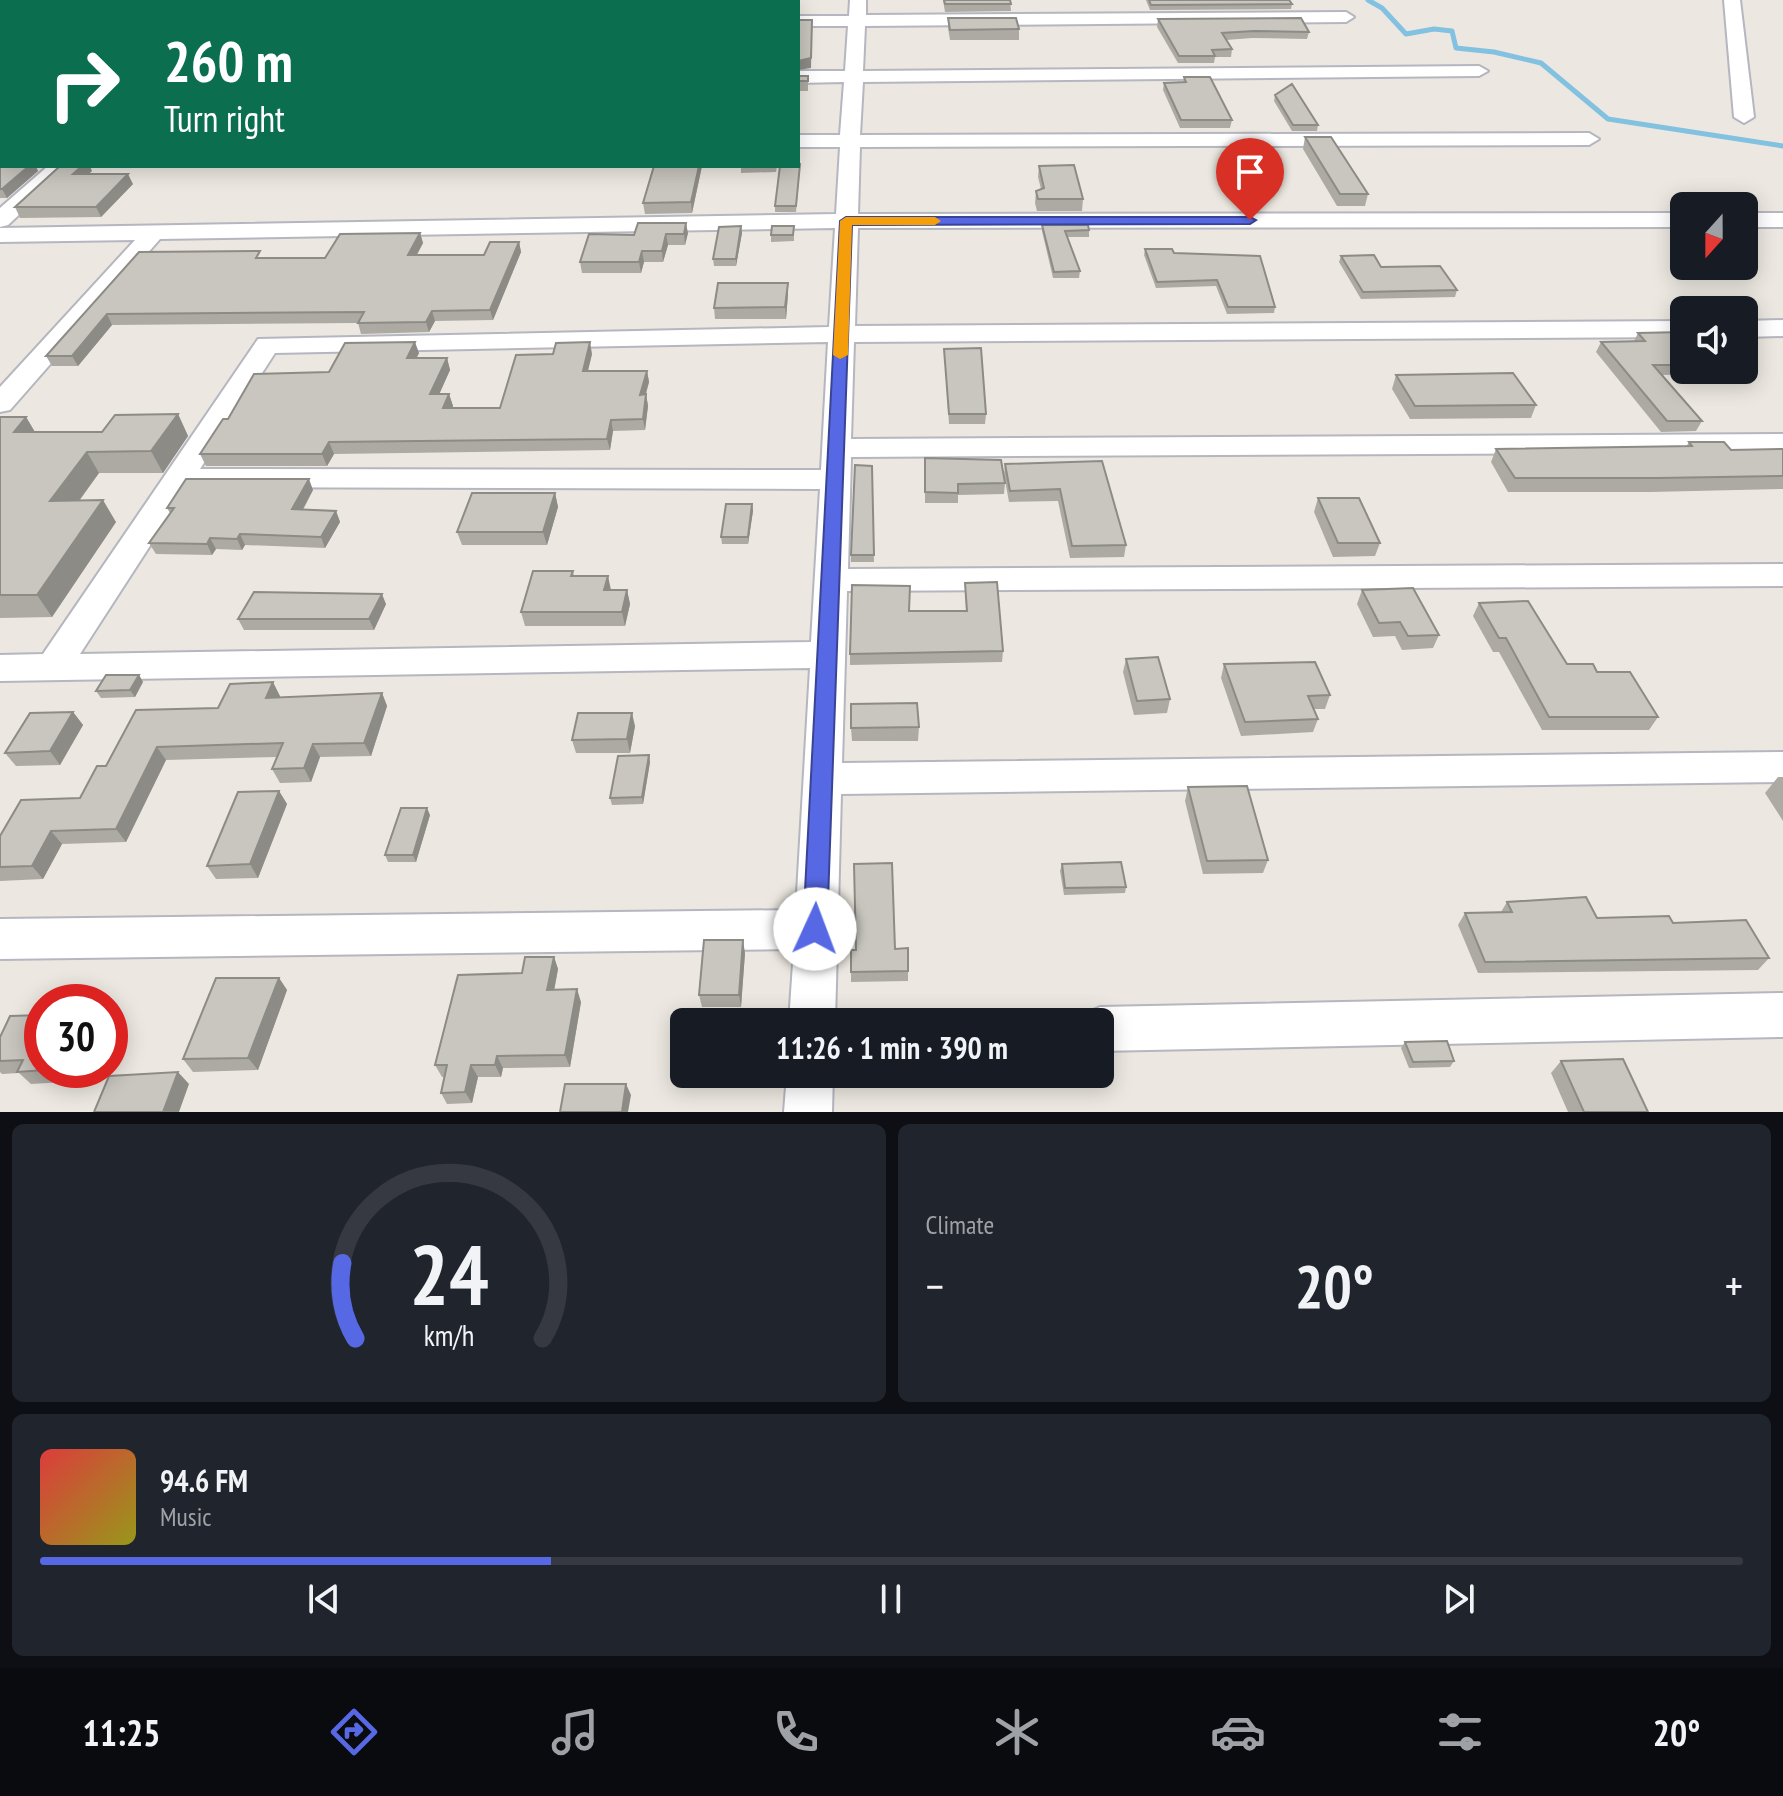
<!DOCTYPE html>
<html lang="en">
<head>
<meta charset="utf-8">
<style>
  body { margin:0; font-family:"PT Sans Narrow",sans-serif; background:#20242c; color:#f1f3f6; height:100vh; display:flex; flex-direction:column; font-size:30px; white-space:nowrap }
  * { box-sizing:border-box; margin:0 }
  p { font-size:26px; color:#9ea1a6 }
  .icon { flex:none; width:44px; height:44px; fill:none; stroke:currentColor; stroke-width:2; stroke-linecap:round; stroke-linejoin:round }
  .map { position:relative; height:1112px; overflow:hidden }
  .side { display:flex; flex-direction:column; gap:12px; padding:12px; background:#0d0f14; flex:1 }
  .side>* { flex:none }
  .banner { position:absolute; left:0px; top:0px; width:800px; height:168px; box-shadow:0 4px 20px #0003; background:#0b6e4f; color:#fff; overflow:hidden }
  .needle { width:52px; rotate:201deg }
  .buttons { position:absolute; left:1670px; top:192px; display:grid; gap:16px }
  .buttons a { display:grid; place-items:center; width:88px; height:88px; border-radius:12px; background:#171b24; box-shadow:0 4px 20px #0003; font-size:40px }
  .speed { position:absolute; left:24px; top:984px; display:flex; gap:16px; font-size:40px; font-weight:700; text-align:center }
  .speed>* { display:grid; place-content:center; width:104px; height:104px; border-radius:50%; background:#171b24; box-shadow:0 4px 20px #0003; line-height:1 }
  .speed .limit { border:12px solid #d22; background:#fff; color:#111 }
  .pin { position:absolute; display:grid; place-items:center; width:68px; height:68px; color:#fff; margin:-82px -34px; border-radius:50% 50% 50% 0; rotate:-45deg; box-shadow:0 0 8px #0007 }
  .pin .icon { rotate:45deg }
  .me { position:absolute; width:88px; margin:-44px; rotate:2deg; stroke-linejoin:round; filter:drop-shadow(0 0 6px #0008) }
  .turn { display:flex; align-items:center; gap:28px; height:168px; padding:0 32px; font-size:36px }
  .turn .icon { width:104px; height:104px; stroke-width:2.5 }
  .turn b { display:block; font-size:56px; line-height:68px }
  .big { font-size:60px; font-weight:700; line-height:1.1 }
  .side .card { flex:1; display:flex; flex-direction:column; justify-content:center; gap:12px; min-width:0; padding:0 28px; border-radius:12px; background:#20242c }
  .side .dial { align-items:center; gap:0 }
  .dial svg { height:208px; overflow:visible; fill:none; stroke:#363941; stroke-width:7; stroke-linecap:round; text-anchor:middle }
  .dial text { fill:#f1f3f6; stroke:none }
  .song { display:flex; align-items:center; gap:24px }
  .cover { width:96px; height:96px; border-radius:12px; background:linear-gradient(135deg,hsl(0 70% 55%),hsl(60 70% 35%)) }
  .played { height:8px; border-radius:4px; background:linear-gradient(90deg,#5768e4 30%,#363941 30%) }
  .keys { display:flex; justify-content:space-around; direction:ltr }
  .heat { display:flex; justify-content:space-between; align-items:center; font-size:44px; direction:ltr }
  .side .tiles { flex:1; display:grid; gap:12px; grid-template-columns:1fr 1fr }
  .card:last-child { grid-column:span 2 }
  .trip { position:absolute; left:670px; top:1008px; width:444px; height:80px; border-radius:12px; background:#171b24; box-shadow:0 4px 20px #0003; font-weight:700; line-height:80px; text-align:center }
  .menu { display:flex; height:128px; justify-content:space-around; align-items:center; background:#090b0e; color:#9ea1a6 }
  .menu .icon { width:56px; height:56px }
  .menu .selected { color:#5768e4 }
  .menu b { font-size:36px; color:#f1f3f6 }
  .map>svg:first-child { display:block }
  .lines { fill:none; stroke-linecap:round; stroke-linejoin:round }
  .stream { stroke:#82c1e0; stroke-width:5 }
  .minor-casing { stroke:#b5b6bf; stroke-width:4 }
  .minor { fill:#fff; fill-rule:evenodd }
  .wall { fill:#adaaa4 }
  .shaded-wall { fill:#8d8b86 }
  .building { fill:#c9c6bf; stroke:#8d8b86; stroke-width:2 }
  .route { fill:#5768e4; stroke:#394494; stroke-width:2 }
  .slow { fill:#f59e0b }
</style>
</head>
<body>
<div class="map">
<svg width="1783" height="1112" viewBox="0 0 1783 1112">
  <rect width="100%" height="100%" fill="#ece8e1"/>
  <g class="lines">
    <path class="stream" d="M1368 0 1382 8 1406 34 1434 29 1452 31 1456 48 1494 52 1541 63 1608 119 1783 146"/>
    <defs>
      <path id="minor" d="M233 0H250L232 2Z
        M850 0H866V15L1346 12 1354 17 1346 22 865 26 863 71 1479 66 1488 71 1479 76 863 82 860 135 1589 133 1599 139 1589 145 860 147 858 214 1684 213V227L858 228 855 326 1684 321V337L854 342 851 439 1783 434V452L851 457 848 569 1783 564V586L847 591 842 763 1783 752V782L841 794 835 1022H789L794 949 0 959V919L796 910 810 668 0 681V655L43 654 258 339 829 327 835 228 160 239 10 410 0 412V387L135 240 0 242V228L836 214 840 147H798V135H840L844 82 798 83V71H845L848 26H798V16H849ZM828 342 821 470 200 469 275 353ZM188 487 820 489 811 642 80 654Z
        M1724 0H1740L1754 117 1744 123 1734 117Z
        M48 166H71L8 225 0 227V208Z
        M1744 213H1783V227H1744Z
        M1783 320V336L1744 337V321Z
        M1783 993V1037L1100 1051V1022H1080L1084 1014 1100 1007Z
        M787 1074H833L832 1112H784Z"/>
    </defs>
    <use href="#minor" class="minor-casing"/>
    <use href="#minor" class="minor"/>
  </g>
  <path class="wall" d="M943 0H1010L1011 11 945 12Z
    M1146 0H1289L1292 4 1291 9 1150 10Z
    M948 18 1019 29V40H950L948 28Z
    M1158 19 1309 32 1307 39 1252 38 1226 40 1232 49 1231 57H1215L1214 63H1178L1157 27Z
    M798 76H808V91H798Z
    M1184 77 1232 120 1230 128H1180L1163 90 1164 83H1183Z
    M1275 95 1318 125 1317 131H1292L1274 101Z
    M0 108 2 166 38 171 7 198H0Z
    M1305 137 1368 194 1365 206H1337L1303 149Z
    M654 166H702L692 213 645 214 643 203Z
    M741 166H777L776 172 741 173Z
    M1039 166 1083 199 1082 211H1037L1035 203 1036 191 1041 189 1038 177Z
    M800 170 796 212H775V206Z
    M92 171 88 174 133 184 101 217 20 218 15 207Z
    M1042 225 1089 230V237H1067L1080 271 1079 278H1053L1042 231Z
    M794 226V241L771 242V235Z
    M420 233 423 243 417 255H484L519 242 521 252 493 320 435 321 429 332 361 334 358 323 112 325 78 366H52L46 356 139 252 263 258H325Z
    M688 233 685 245H668L663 262H644L641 273H582L580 262 634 235Z
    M742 233 736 266H714L713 259Z
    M1145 249 1174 253 1275 307 1274 313 1227 314 1216 286 1156 288 1144 255Z
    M1341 256 1381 267 1457 290 1455 297 1361 299 1339 262Z
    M788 283V294L786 319H715L714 308Z
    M1684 332V370H1727L1725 374 1661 375 1702 421 1696 431 1661 432 1596 352 1601 342 1634 341 1638 333Z
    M944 349 986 414 985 424H949Z
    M419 353 416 358H447L450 370 439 394H449L453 406 452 408H500L592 354 588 371H647L649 382 646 394 648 406 645 430 613 431 610 450 334 454 327 466H206L200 454 228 419 329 372Z
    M1396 375 1536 405 1531 418 1410 419 1392 389Z
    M178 414 188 436 163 473H99L80 500 116 522 52 617 0 618V417H26L35 432H102Z
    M1689 442 1731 450 1783 449V489L1651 492H1508L1491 462 1496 449 1686 447Z
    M925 458 1005 483 1004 494 958 495V503H925Z
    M1102 461 1126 545 1124 557 1070 558 1058 501 1009 502 1004 475 1005 464Z
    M872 466 874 562H851V555Z
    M313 490 303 510 336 511 340 522 325 548 245 545 242 550 216 549 212 555 156 554 149 543 170 513 167 508Z
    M555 493 558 507 547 545H462L457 532Z
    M1318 498 1380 543 1375 556 1333 557 1314 512Z
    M752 504 753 511 748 544H722L721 537Z
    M573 571 574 576 611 590H627L630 604 625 626H525L521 612Z
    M965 583 1003 651 1002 662 850 665V654L909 611H966Z
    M1362 590 1439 635 1433 648 1402 650 1395 636 1373 637 1357 604Z
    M1479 603 1567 664 1597 672 1658 717 1649 730H1542L1499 652H1493L1473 616Z
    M386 604 374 630H244L238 619Z
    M1126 659 1170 699 1167 713 1134 715 1123 672Z
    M1224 664 1330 695 1325 709H1314L1318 719 1313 732 1241 736 1221 678Z
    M139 675 143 682 135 697 101 698 96 691Z
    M382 693 387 706 371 756 320 757 311 782 280 783 272 769 277 757 166 760 126 842 62 844 43 879 0 881V836L80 798 106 766 218 708 280 696 279 698Z
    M73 712 83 725 60 765 16 766 5 753Z
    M635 726 630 753H576L572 740Z
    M919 727 918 741H852L851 728Z
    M649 755 650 762 643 804 612 805 610 798Z
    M1778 777H1783V821L1765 793Z
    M1188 787 1268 860 1263 873 1203 874 1185 801Z
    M279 791 287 804 258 878 216 879 207 866Z
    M430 815 416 862H388L385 855Z
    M1062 864 1126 887 1125 893 1064 895 1060 871Z
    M1507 902 1597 918 1673 923 1769 958 1758 970 1478 973 1458 925 1465 913 1501 912Z
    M908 948V981L851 982V950Z
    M745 953 741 1007H702L699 995Z
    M554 957 558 969 554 990 581 1002 570 1067 503 1068 501 1077H478L472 1103 447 1104 441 1093 444 1077H442L435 1065 522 973Z
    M279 978 287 990 258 1070 193 1072 183 1059Z
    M0 1037 42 1070H70L65 1082 31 1084 19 1073 2 1074 0 1072Z
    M1405 1042 1454 1061 1450 1067 1409 1068 1401 1048Z
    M1561 1061 1648 1112H1568L1551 1073Z"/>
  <path class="shaded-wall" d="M143 0H155L153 2H141Z
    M812 20 811 68 798 70V61Z
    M2 89V101L0 102V90Z
    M29 166H36L38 171 7 198 2 189Z
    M82 166H90L92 171 78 184 73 174Z
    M699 166H702L692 213 691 202Z
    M128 174 133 184 101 217 96 207Z
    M686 223 688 233 685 245 684 234Z
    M741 226 742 233 736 266V259Z
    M420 233 423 243 411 265 408 255Z
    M666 234 668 245 663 262 662 251Z
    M519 242 521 252 493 320 490 310Z
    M642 251 644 262 641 273 639 262Z
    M788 283V294L786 319 785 307Z
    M432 311 435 321 429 332 426 322Z
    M107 314 112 325 78 366 72 356Z
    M415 342 419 353 411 370 407 358Z
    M590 342 592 354 585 382 583 371Z
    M447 358 450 370 434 406 430 394Z
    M647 371 649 382 642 406 640 395Z
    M449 394 453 406 447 420 443 408Z
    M646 394 648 406 645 430 643 419Z
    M178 414 188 436 163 473 151 451Z
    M26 417 39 439 14 432Z
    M611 420 613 431 610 450 607 439Z
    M329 442 334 454 327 466 322 454Z
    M87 452 99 473 63 522 50 501Z
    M309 479 313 490 297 520 292 509Z
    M555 493 558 507 547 545 543 532Z
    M103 500 116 522 52 617 37 595Z
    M752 504 753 511 748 544V537Z
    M336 511 340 522 325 548 321 537Z
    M240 534 245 545 242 550 237 539Z
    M210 538 216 549 212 555 207 544Z
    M608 576 611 590H604Z
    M627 590 630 604 625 626 622 612Z
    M382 594 386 604 374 630 369 619Z
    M139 675 143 682 135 697 130 690Z
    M273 682 280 696 273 712 266 698Z
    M382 693 387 706 371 756 364 743Z
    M73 712 83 725 60 765 50 751Z
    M632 713 635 726 630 753 627 739Z
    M313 744 320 757 311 782 304 768Z
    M157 747 166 760 126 842 116 829Z
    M649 755 650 762 643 804 642 797Z
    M279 791 287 804 258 878 250 864Z
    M427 808 430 815 416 862 413 855Z
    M51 831 62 844 43 879 32 866Z
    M743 940 745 953 741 1007 739 995Z
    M554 957 558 969 552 1002 547 990Z
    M279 978 287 990 258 1070 248 1058Z
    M89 988 100 1001V1002H83Z
    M577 989 581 1002 570 1067 565 1055Z
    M497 1056 503 1068 501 1077 495 1065Z
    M471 1065 478 1077 472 1103 465 1092Z
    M53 1070H70L65 1082Z
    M178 1072 189 1084 179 1112H163Z
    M626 1084 631 1095 628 1112H622Z"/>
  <path class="building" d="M2 0H143L141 2H2V89L0 90 1 42H0V24L1 23 0 2Z
    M258 0H470L468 2H256Z
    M944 0H1010L1011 4H945Z
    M1149 0H1289L1292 4 1151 5Z
    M948 18H1016L1019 29 950 30Z
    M1301 18 1309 32 1254 31 1222 33 1232 49 1212 50 1215 56H1179L1158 19Z
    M798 20H812L811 58 798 61Z
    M798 76H808V81H798Z
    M1184 77H1210L1232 120H1181L1164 83 1186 82Z
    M1292 84 1318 125H1293L1275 95Z
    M0 108H2V166H29L2 189H0Z
    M1305 137H1331L1368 194H1340Z
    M798 164H800L796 206H775L780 166H798Z
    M1074 165 1083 199H1038L1036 191 1044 188 1039 166Z
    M60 166H82L73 174H128L96 207H15Z
    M654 166H699L691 202 643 203Z
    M741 166H776L740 167Z
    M638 223H686L684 234H666L662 251H642L639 262H580L589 234 634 235Z
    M1042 225H1088L1089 230 1065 231 1080 271 1054 272Z
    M741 226 736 259H713L719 227Z
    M772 226H794L793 235H771Z
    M420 233 408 255H484L490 242H519L490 310 432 311 426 322 358 323 364 312 107 314 72 356H46L139 252 260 251 256 258H325L340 234Z
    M1145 249H1172L1174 253 1260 256 1275 307H1228L1217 280 1157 282Z
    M1374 255 1381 267 1440 266 1457 290 1363 292 1341 256Z
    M718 283H788L785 307 714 308Z
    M1684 332V365H1653L1702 421H1667L1601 342 1645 341 1638 333Z
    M415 342 407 358H447L430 394H449L443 408H500L516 355 553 354 556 343 590 342 583 371H647L640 395 646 394 643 419 611 420 607 439 329 442 322 454H200L223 419H228L254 374 329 372 345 343Z
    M981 348 986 414H949L944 349Z
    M1513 373 1536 405 1415 406 1396 375Z
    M178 414 151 451 87 452 50 501 103 500 37 595H0V417H26L14 432H102L115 415Z
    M1689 442H1724L1731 450 1783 449V476L1658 478H1515L1496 449 1692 446Z
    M925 458 1001 460 1005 483 958 484V493L925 492Z
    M1102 461 1126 545 1072 546 1060 489 1010 491 1005 464Z
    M855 465 872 466 874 555H851Z
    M186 479H309L292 509 336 511 321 537 240 534 237 539 210 538 207 544 149 543 174 508H167Z
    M472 493H555L543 532H457Z
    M1318 498H1359L1380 543H1338Z
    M726 504H752L748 537H721Z
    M533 571H573L571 576H608L604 590H627L622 612H521Z
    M997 582 1003 651 850 654 852 585 910 586 909 611H967L965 583Z
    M1413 588 1439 635 1408 636 1400 622 1379 623 1362 590Z
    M254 592 382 594 369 619H238Z
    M1528 601 1567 664H1593L1597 672H1630L1658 717H1549L1506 638H1499L1479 603Z
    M1158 657 1170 699 1137 701 1126 659Z
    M1315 662 1330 695 1308 696 1318 719 1245 722 1224 664Z
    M106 675H139L130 690 96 691Z
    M273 682 266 698 382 693 364 743 313 744 304 768 272 769 283 743 157 747 116 829 51 831 32 866 0 867V836L21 800 80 798 97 766H106L136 710 218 708 230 684Z
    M917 703 919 727 851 728V704Z
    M73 712 50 751 5 753 30 713Z
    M578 713H632L627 739 572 740Z
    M649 755 642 797 610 798 618 756Z
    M1247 786 1268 860 1207 861 1188 787Z
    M279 791 250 864 207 866 238 792Z
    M401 808H427L413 855H385Z
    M1121 862 1126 887 1065 888 1062 864Z
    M892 863 895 949 908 948V971L851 972V950H856L854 864Z
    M1586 897 1597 918 1669 916 1673 923 1746 920 1769 958 1485 962 1465 913 1512 912 1507 902Z
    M704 940H743L739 995H699Z
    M525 957H554L547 990 577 989 565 1055 497 1056 495 1065H471L465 1092 441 1093 447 1065H435L458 975 522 973Z
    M216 978H279L248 1058 183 1059Z
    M89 988 83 1002H50L56 990Z
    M42 1015V1070H46L17 1072 23 1060 0 1061V1037L10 1016Z
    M1447 1041 1454 1061 1413 1062 1405 1042Z
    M1623 1059 1648 1112H1584L1561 1061Z
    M178 1072 163 1112H94L109 1076Z
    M565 1084H626L622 1112H560Z"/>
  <path class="route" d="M846 217H1250L1256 220 1250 224 852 225 827 929 824 936 815 940 807 936 803 929 840 221Z"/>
  <path class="slow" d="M846 217H935L941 221 935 225H852L848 355 840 359 833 355 840 221Z"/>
</svg>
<div class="buttons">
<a><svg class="needle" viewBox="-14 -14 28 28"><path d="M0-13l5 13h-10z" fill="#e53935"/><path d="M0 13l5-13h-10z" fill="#9ea1a6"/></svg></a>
<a><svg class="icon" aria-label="sound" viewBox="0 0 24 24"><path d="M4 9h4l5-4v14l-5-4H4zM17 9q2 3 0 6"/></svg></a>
</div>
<div class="speed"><div class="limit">30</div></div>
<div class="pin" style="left:1250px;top:220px;background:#d93025"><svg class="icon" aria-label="arrive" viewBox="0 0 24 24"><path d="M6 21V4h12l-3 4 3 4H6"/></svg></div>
<svg class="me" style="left:815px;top:929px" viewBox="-20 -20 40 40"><circle r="19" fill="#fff"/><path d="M0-13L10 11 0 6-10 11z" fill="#5768e4"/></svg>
<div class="trip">11:26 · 1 min · 390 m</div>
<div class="banner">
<div class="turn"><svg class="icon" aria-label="right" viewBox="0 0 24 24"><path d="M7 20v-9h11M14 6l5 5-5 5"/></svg><div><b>260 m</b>Turn right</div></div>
</div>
</div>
<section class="side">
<div class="tiles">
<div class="card dial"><svg viewBox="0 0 100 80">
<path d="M14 69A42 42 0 1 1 86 69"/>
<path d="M14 69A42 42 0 0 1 9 40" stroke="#5768e4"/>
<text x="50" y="56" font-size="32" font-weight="700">24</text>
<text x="50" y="72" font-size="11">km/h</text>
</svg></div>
<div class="card"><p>Climate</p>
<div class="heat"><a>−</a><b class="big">20°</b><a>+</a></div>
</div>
<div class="card">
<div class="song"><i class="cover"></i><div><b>94.6 FM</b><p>Music</p></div></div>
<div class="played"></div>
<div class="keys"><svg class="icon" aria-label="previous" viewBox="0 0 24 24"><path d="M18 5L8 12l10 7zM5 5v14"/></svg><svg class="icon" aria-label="pause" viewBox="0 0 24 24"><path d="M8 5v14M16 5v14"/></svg><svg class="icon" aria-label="next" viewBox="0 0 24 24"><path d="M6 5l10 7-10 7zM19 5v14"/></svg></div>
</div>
</div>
</section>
<nav class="menu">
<b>11:25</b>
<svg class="icon selected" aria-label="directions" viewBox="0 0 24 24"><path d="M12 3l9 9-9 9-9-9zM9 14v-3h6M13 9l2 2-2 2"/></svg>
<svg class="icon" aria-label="music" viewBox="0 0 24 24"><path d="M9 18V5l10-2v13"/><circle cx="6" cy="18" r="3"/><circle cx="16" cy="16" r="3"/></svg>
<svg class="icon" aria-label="phone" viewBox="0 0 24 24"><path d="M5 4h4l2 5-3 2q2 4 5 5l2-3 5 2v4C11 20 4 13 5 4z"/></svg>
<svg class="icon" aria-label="climate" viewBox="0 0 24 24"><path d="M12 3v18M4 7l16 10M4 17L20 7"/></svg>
<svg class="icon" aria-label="car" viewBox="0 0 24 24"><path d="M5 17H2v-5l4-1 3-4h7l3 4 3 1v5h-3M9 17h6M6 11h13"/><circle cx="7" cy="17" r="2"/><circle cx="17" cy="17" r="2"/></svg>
<svg class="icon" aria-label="filters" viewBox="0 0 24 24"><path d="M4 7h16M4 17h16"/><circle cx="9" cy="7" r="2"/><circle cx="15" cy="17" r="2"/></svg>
<b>20°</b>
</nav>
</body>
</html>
